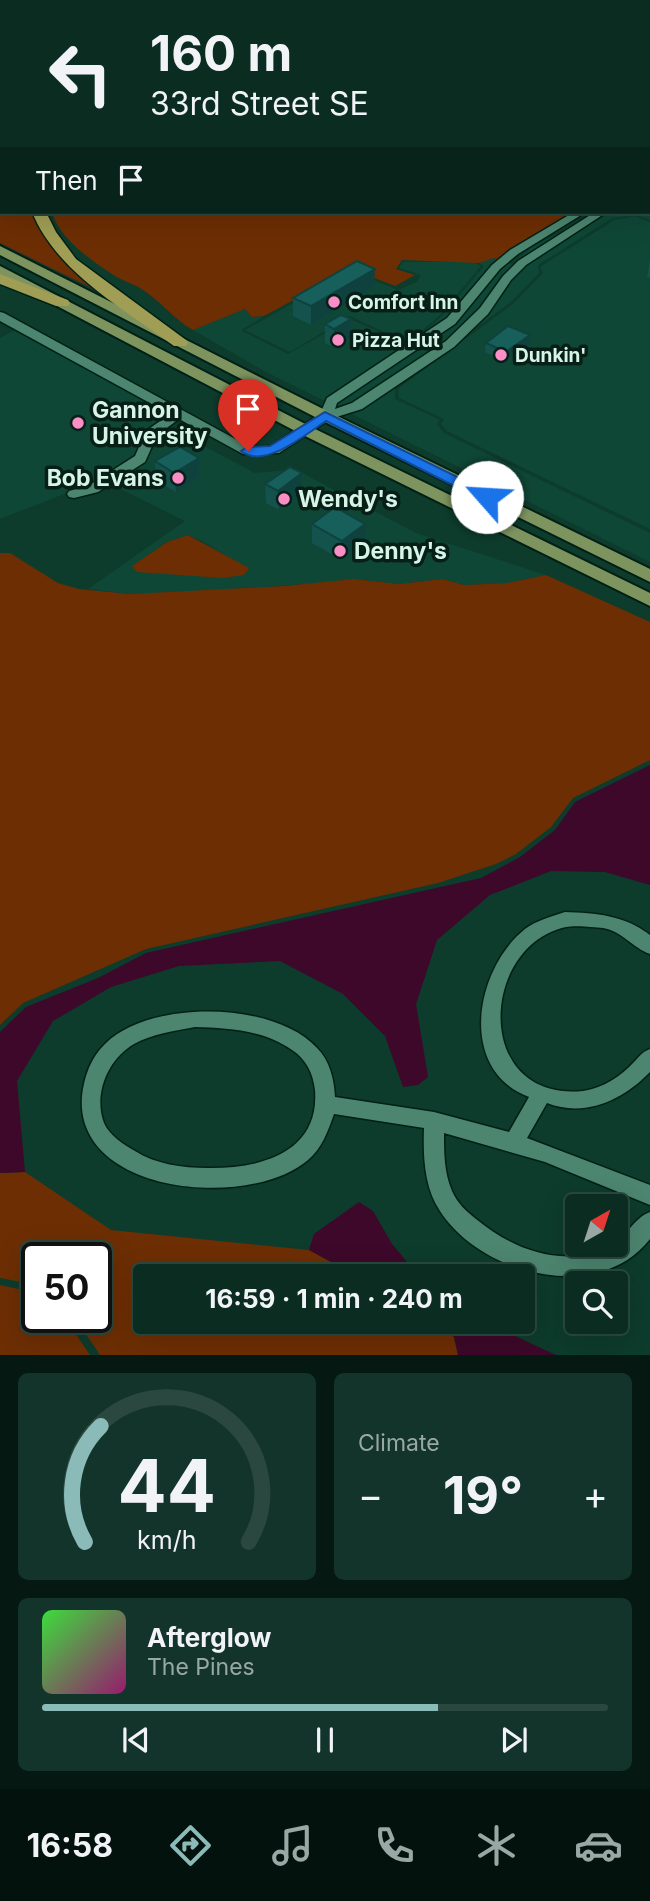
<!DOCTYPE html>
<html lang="en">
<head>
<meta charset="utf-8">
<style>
  body { margin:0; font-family:Inter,sans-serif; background:#13342a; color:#f1f3f6; height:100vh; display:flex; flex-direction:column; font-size:26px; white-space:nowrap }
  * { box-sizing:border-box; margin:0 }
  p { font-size:23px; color:#99a7a5 }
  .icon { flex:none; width:38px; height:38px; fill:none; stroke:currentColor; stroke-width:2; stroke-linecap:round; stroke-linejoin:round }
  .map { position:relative; height:1355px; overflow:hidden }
  .drawer { display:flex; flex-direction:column; gap:18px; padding:18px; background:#061812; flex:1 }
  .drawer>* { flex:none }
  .hud { position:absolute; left:0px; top:0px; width:651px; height:214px; box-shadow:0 7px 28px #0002,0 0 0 2px #2a483f; background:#0a2c21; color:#f1f3f6; overflow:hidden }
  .needle { width:46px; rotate:39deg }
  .controls { position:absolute; left:565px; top:1194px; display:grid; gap:14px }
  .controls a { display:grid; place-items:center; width:63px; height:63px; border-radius:7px; background:#0a2c21; box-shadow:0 7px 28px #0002,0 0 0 2px #2a483f; font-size:35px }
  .speed { position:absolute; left:21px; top:1242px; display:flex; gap:14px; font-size:35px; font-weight:700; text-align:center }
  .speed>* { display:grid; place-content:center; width:91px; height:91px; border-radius:50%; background:#0a2c21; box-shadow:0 7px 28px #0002,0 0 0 2px #2a483f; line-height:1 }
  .speed .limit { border:4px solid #111; border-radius:10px; background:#fff; color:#111 }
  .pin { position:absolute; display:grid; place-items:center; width:60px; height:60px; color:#fff; margin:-72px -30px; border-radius:50% 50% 50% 0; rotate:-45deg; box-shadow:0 0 7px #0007 }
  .pin .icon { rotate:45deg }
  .me { position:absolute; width:77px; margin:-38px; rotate:296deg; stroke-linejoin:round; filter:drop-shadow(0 0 5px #0008) }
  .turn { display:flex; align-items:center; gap:24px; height:147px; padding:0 35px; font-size:32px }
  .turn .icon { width:91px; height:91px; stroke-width:2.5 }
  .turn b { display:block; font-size:49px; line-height:60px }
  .then { display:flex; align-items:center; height:66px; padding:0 35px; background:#0003; gap:14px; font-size:26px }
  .big { font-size:52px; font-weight:700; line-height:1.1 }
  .drawer .tile { flex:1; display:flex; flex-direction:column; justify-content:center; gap:10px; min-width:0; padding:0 24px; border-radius:10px; background:#13342a }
  .drawer .dial { align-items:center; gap:0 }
  .dial svg { height:182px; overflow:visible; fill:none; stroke:#2a483f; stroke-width:7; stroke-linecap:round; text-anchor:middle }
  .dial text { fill:#f1f3f6; stroke:none }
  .song { display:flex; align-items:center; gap:21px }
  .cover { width:84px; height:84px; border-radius:10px; background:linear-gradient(135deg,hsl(120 70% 55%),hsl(320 70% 35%)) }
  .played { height:7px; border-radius:4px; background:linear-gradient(90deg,#8bbbb9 70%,#2a483f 70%) }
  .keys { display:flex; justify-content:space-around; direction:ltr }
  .heat { display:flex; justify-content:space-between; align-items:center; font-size:38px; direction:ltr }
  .drawer .tiles { flex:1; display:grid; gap:18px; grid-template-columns:1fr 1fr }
  .tile:last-child { grid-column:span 2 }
  .trip { position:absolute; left:133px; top:1264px; width:402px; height:70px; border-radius:7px; background:#0a2c21; box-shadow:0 7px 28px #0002,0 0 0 2px #2a483f; font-weight:700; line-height:70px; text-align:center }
  .menu { display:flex; height:112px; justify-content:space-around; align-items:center; background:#04120d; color:#99a7a5 }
  .menu .icon { width:49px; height:49px }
  .menu .on { color:#8bbbb9 }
  .menu b { font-size:32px; color:#f1f3f6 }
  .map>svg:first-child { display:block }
  .built { fill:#0f4736; fill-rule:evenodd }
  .green { fill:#6d2e04 }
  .water { fill:#3d0829 }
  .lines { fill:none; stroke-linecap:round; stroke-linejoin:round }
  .minor-casing { stroke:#022016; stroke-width:3 }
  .major-casing { stroke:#022016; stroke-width:4 }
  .highway-casing { stroke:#022016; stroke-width:3 }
  .minor { fill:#4c8570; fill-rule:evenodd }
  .major { fill:#7e945f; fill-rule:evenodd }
  .highway { fill:#a09e54; fill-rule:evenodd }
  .wall { fill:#13524d }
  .shaded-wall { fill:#0f423f }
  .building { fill:#165f5a; stroke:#0f423f; stroke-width:2 }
  .route { fill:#1a73e8; stroke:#114b97; stroke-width:2 }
  .poi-dot { fill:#fa8fc8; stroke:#071f17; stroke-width:2.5 }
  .labels { text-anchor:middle; stroke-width:7; stroke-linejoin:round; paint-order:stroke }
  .far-poi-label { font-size:19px; font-weight:bold; fill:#d6f4e7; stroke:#071f17; text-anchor:start }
  .poi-label { font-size:23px; font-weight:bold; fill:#d6f4e7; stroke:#071f17; text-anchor:start }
</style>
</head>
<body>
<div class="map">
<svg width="650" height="1355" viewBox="0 0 650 1355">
  <rect width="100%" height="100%" fill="#0d3b2c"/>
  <path class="built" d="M650 180V220L635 215 611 219 538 265 539 273 511 302 462 338 488 312 511 279 526 264 553 245 586 227 606 212H649Z
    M592 212H597L519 262 480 311 447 342 354 404 341 409 335 406 336 402 455 322 506 263 512 264 532 246 566 230Z
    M635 216 650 222V529L447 431 441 424 444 419 399 398 398 389 514 303 543 273 540 267 614 220Z
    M494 258 499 260 448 320 327 402 266 372 193 330 245 309 252 317 264 316 243 329 242 331 288 354 350 319 409 345 442 316 484 266 479 263Z
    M403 262H473L481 266 439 316 407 343 350 316 290 352 245 330 350 271 398 290 417 282 421 275 399 268Z
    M15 330 160 410 164 417 145 431 142 452 114 471 77 489 0 519V338Z
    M442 353 395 387V399L440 420 437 424 444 433 650 533V562L348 412Z
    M183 429 200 444 255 473 289 470 302 473 416 533 546 575 507 583 464 585 443 579 399 584 354 579 336 582 185 592 130 594 88 589 185 521 105 481ZM188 535 200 540 249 569 133 566 166 542Z"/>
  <path class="green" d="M0 80 2 212H35L38 219 104 294 0 243Z
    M52 212H577L499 260 494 258 479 263 402 260 396 269 415 275 395 286 351 269 264 316 252 317 245 309 193 330C175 320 163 304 146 292 136 284 122 281 112 274 89 259 59 238 52 212Z
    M188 535 249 568 244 575 223 578 137 572 132 566 167 542Z
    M0 553H10L58 583 79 589 130 594 284 586 354 579 399 584 443 579 464 585 507 583 546 575 650 622V760L573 798 551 827 516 854 496 864 438 883 146 949 23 1003 0 1025Z
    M25 1172 111 1230 309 1250 357 1276H145V1321H432L454 1337 458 1355H100L75 1318H96V1258H37V1285L0 1278V1173Z
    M0 1285 37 1293V1318H65L90 1355H0Z"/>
  <path class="water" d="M650 765V885L605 872 551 871 490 895 437 940 416 1004 428 1077 418 1085 403 1087 385 1036 343 994 280 961 179 966 111 987 53 1021 17 1081 25 1172 0 1173V1032L26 1007 98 978 146 953 481 878 520 857 555 830 575 802Z
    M359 1202 373 1211 392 1244 419 1276H357L309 1250 314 1234Z
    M432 1321H483L556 1355H458L454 1337Z"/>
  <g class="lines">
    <defs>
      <path id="minor" d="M542 0H550L541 2Z
        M593 0H601V2H593Z
        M649 73H650V79H649Z
        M649 175H650V181H649Z
        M574 212H586L518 254 500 269 455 324 337 403 335 409 352 403 446 341 480 308 503 276 518 261 595 212H607L526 265 511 280 488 314 454 347 362 409 330 419 279 453 243 454 179 419 157 435 145 462 98 492 74 498 69 497 67 494 69 491 88 486 135 456 146 431 170 414 0 321V312L4 313 250 447 271 446 320 414 327 398 447 318 492 265 510 250Z
        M565 912C596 913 624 915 650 935V954C633 948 622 931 603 928 593 927 576 925 566 927 479 946 473 1102 583 1091 603 1088 620 1077 634 1062 639 1057 642 1052 650 1049V1072C623 1100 585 1118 547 1103L527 1138 650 1185V1205L545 1162 444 1133C444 1152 444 1173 452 1191 457 1203 467 1212 476 1219 511 1248 556 1266 601 1251 625 1243 631 1219 650 1212V1239C599 1305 481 1275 440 1211 424 1187 423 1156 424 1128L334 1114C328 1131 322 1148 308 1160 250 1210 74 1195 82 1096 84 1077 91 1057 105 1044 150 999 274 1001 317 1048 330 1061 334 1079 335 1097L434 1112 509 1132 529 1097C457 1070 475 969 525 929 535 921 553 916 565 912ZM195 1027C228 1028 264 1030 292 1050 306 1059 313 1073 315 1090 320 1154 258 1169 207 1168 183 1168 155 1164 135 1151 124 1145 109 1135 104 1123 93 1094 108 1059 134 1044 152 1034 174 1031 195 1027Z"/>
      <path id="major" d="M0 246 331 413 650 569V582L319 419 0 255Z
        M0 266 311 427 650 593V606L299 433 0 276Z"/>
      <path id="highway" d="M174 0H191L172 2Z
        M231 0H246L229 2Z
        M2 34V42L0 43V35Z
        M2 54V62L0 63V55Z
        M2 71V79L0 80V72Z
        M32 212H46L56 232 76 259 186 340 188 343 186 346H174C123 308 57 273 32 212Z
        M0 274 68 300 70 303 68 306H56L0 284Z"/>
    </defs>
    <use href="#minor" class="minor-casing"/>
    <use href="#major" class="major-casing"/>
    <use href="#highway" class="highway-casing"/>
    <use href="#minor" class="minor"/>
    <use href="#major" class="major"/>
    <use href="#highway" class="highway"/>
  </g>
  <path class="wall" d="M650 259V278L647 277Z
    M374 287 311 325 293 316V298Z
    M351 319V338L334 347 325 343V324Z
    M530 335 529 345 505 361 485 352 486 343Z
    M199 458 200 477 176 492 156 480 155 461Z
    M302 473V492L279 510 266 503 265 484Z
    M312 524 365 543 342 560 312 543Z"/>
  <path class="shaded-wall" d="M375 269 374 287 311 325V306Z
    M351 319V338L334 347V329Z
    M530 335 529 345 505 361 506 352Z
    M199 458 200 477 176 492 174 473Z
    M302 473V492L279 510 278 491Z
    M365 524V543L342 560V541Z"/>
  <path class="building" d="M357 261 375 269 311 306 293 298Z
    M341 315 351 319 334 329 325 324Z
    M508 326 530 335 506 352 486 343Z
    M180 447 199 458 174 473 155 461Z
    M290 467 302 473 278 491 265 484Z
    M335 507 365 524 342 541 312 524Z"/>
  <path class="route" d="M325 412 492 494 494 497 492 500H482L326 421C306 434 264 470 241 451L248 447 270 446Z"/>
  <g class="poi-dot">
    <circle cx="334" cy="302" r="7"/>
    <circle cx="338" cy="340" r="7"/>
    <circle cx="501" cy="355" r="7"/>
    <circle cx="78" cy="423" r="7"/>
    <circle cx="178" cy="478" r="7"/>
    <circle cx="284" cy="499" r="7"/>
    <circle cx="340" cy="551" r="7"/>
  </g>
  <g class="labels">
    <g class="far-poi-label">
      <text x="348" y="309">Comfort Inn</text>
      <text x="352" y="347">Pizza Hut</text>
      <text x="515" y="362">Dunkin'</text>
    </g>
    <g class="poi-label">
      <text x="92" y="418">Gannon<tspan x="92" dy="26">University</tspan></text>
      <text x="164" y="486" text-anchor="end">Bob Evans</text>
      <text x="298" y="507">Wendy's</text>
      <text x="354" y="559">Denny's</text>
    </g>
  </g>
</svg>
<div class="controls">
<a><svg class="needle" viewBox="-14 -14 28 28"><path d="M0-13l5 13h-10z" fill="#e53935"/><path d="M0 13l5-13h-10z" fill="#99a7a5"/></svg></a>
<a><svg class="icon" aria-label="search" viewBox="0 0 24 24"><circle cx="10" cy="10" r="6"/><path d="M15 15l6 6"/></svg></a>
</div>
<div class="speed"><div class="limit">50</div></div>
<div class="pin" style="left:248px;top:451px;background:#d93025"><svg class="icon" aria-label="arrive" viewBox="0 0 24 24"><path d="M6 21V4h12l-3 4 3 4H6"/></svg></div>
<svg class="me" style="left:487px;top:497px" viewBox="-20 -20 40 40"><circle r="19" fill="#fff"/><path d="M0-13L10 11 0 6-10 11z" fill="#1a73e8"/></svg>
<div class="trip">16:59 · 1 min · 240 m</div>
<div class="hud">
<div class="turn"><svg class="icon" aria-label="left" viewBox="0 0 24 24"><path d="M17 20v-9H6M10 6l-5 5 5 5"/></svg><div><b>160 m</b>33rd Street SE</div></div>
<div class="then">Then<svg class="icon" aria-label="arrive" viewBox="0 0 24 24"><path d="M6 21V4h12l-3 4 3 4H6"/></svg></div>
</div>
</div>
<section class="drawer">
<div class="tiles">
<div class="tile dial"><svg viewBox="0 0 100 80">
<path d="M14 69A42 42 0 1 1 86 69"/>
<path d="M14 69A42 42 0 0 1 21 18" stroke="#8bbbb9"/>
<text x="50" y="56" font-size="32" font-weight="700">44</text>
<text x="50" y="72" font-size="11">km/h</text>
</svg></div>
<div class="tile"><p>Climate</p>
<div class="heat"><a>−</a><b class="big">19°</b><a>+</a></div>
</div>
<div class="tile">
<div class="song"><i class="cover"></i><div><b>Afterglow</b><p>The Pines</p></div></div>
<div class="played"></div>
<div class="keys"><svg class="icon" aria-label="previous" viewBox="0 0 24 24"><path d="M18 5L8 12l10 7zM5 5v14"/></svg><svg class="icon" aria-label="pause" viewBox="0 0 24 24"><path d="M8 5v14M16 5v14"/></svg><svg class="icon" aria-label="next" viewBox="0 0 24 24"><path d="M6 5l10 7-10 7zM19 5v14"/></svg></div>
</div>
</div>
</section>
<nav class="menu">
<b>16:58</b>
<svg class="icon on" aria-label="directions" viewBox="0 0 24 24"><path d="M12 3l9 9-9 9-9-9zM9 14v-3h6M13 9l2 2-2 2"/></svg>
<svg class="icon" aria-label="music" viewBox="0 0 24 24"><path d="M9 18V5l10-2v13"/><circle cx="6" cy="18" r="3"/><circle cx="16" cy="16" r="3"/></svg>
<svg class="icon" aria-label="phone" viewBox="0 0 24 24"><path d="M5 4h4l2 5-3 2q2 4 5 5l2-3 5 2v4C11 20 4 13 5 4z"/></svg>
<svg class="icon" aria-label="climate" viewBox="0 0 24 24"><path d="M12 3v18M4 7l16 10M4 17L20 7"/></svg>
<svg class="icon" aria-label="car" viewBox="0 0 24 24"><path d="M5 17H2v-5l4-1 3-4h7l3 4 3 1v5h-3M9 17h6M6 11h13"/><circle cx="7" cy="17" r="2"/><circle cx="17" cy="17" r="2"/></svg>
</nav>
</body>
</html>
